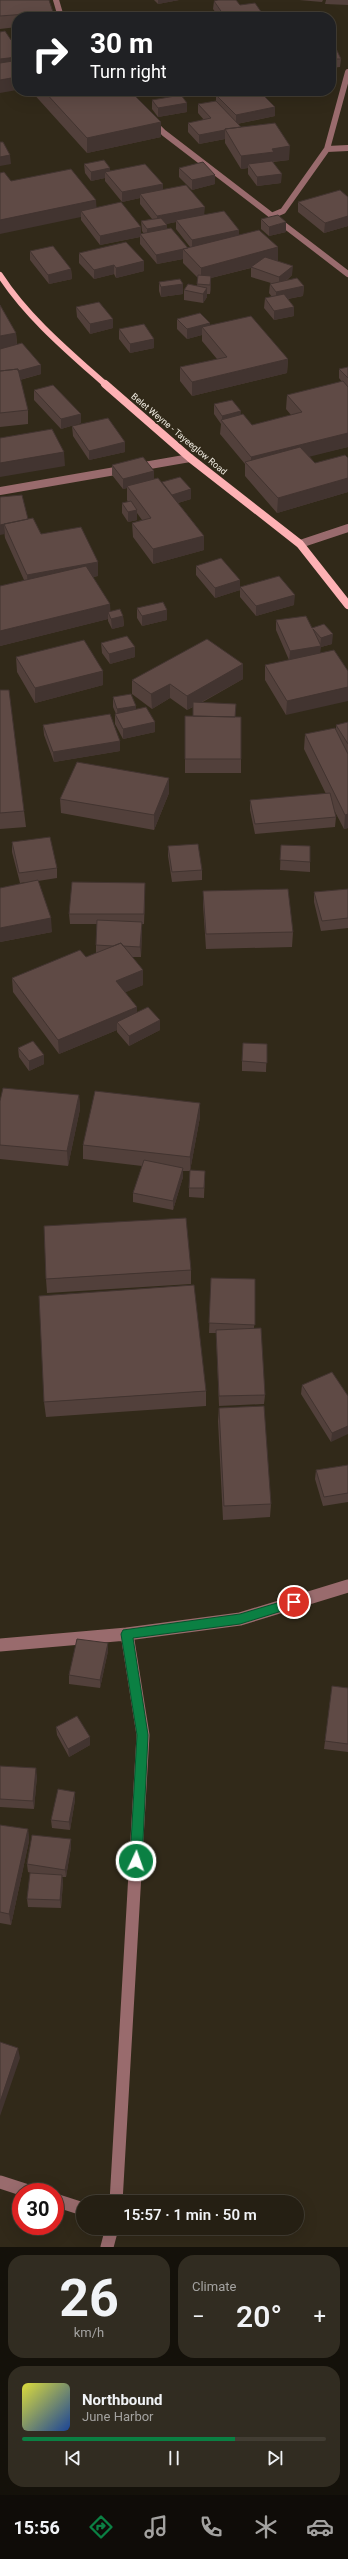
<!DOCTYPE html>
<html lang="en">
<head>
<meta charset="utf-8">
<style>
  body { margin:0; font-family:Roboto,sans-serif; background:#312c21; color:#f1f3f6; height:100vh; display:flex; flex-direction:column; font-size:15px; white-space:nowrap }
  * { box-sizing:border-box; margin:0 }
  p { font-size:13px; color:#a3a2a0 }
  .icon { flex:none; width:22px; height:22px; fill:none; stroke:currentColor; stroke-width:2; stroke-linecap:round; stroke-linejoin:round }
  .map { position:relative; height:2247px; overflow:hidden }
  .details { display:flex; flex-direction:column; gap:8px; padding:8px; background:#14110a; flex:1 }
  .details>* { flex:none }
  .banner { position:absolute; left:12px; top:12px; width:324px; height:84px; border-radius:16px; box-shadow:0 4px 16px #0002,0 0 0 1px #423d33; background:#202124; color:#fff; overflow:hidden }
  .speed { position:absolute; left:12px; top:2183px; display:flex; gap:8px; font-size:20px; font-weight:700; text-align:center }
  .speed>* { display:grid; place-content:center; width:52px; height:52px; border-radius:50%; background:#251f13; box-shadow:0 4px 16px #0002,0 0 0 1px #423d33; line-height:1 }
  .speed .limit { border:6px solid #d22; background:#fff; color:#111 }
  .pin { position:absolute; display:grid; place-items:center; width:34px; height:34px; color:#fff; margin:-17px; border:2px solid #fff; border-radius:50%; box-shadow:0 1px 4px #0007 }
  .me { position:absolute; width:44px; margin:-22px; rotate:3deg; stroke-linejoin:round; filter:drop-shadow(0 0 3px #0008) }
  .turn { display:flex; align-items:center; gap:14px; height:84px; padding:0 12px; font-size:18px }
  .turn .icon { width:52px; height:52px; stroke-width:2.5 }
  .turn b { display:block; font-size:28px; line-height:34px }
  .big { font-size:30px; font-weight:600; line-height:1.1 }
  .details .card { flex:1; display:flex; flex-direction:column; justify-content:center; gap:6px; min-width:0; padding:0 14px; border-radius:16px; background:#312c21 }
  .details .dial { align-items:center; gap:0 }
  .dial b { font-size:52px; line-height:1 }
  .song { display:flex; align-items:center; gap:12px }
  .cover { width:48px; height:48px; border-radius:6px; background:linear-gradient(135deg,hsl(60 70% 55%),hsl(220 70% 35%)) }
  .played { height:4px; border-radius:2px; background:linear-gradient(90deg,#0b8043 70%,#423d33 70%) }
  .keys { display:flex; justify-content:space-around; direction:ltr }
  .heat { display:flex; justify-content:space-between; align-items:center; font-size:22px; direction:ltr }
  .details .tiles { flex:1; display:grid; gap:8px; grid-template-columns:1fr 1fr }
  .card:last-child { grid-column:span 2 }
  .trip { position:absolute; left:76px; top:2195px; width:228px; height:40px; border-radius:20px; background:#251f13; box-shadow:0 4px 16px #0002,0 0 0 1px #423d33; font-weight:600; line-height:40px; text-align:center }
  .dock { display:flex; height:64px; justify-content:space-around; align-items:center; background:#0f0c08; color:#a3a2a0 }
  .dock .icon { width:28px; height:28px }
  .dock .active { color:#0b8043 }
  .dock b { font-size:18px; color:#f1f3f6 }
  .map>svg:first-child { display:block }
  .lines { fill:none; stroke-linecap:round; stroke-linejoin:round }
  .minor-far2 { stroke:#996b6d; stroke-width:6 }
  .minor-far1 { stroke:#996b6d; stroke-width:8 }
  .minor { stroke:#996b6d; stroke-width:13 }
  .major-far1 { stroke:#fdb1b4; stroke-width:6 }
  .major { stroke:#fdb1b4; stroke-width:8 }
  .wall { fill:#52403b; fill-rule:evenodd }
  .shaded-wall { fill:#423430 }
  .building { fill:#5f4a45; stroke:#423430 }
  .route { fill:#0b8043; stroke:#07532c }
  .labels { text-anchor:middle; stroke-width:4; stroke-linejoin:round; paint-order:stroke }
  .far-street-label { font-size:9px; fill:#f1ece2; stroke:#312919 }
</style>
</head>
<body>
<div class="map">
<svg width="348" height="2247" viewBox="0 0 348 2247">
  <rect width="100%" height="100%" fill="#312919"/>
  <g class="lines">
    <path class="minor-far2" d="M56 0 61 17
      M151 120 164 133 348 274
      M327 149 348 148
      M271 216 283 211 327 149 348 72"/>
    <path class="minor-far1" d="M0 491 190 458
      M300 544 348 528"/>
    <path class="minor" d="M0 1645 127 1634 240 1619 348 1586
      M0 2182 31 2192
      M55 2200 83 2209
      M116 2202 143 1735 127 1634
      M107 2247 112 2228"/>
    <path class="major-far1" d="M0 275C27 317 69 352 106 385"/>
    <path class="major" d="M105 384 190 458 300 544 348 605"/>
  </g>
  <path class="wall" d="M0 0 53 12V17H17V27L0 29Z
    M154 0H179L158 4Z
    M299 0H323L322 2Z
    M326 0H348V5L325 4Z
    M214 1 240 5 262 17H219L213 9Z
    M331 42 341 59 340 67 331 68Z
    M31 91H130L161 122V137L87 153Z
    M216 95 275 107V116L237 124 241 127 289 160 273 162 281 183 257 186 248 174V168L241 169 225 143V139L199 144 188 132V123L204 120 198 113V104L216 101Z
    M152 100 187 103V112L158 117 152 109Z
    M84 164 163 184V190L205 215 239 230V235L277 261 292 275 287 280 304 286 303 296 288 299 294 307V316L274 320 264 308 265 298 272 297 269 293 270 284 271 283 251 277V268L211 278V285L210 294H207V297L203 303 184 300V290L197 286 198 278 183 263V259L157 264 140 244V237L100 245 81 220V217L11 181 97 207 141 234H144L142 231 141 221 152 219 140 204V198L122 202 105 181V178L91 181 85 173ZM176 222V229L190 247 188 248 167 229V225L166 224Z
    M179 168 215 184 192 190 179 177Z
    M348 195V226L324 233 298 212V202L348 197Z
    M261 219 286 232 269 236 261 229Z
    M30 251 71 269 72 279 49 284 30 260Z
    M79 253 144 271 116 278 114 274 94 279 79 263Z
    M159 282 183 284V294L161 297 159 291Z
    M0 305 16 333 17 344 41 374 20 380 28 410V424L0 427Z
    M76 307 113 319V328L90 334 77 317Z
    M177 319 210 325 288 359 287 373 192 396 180 381V367L217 359 202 341V335L187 339 177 329Z
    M119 329 154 348 130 353 119 339Z
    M348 367V447L309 456 315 463 348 458V492L277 513 245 476V464L220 434 221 424 214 414V404L241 415 252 425 291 415 286 409 287 395 342 382 339 378V369Z
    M34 390 81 414V423L61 429 34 400Z
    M72 426 125 442V452L89 460 73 436Z
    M112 465 154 479 162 482 191 499 178 503 204 536V550L153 564 133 537 132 523 142 520 137 513V520L128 522 122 513V503L128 502 127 500V488L123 489 112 475Z
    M0 497 28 519 41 534 98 562V576L93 577 110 611 123 616 124 626 112 629 108 621V619L0 646 24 580 5 538Z
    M196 566 240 580V590L215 598 196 575Z
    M240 587 294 605 256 616 240 597Z
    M137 608 167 620 142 626 137 618Z
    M276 620 312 628 332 644 321 647 286 715 265 680V665L289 660 276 630Z
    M101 643 135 657 110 664 102 653Z
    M16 657 103 685 35 703 17 672Z
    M243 664V679L201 703 235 717 241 759V773H185V716H193V707L187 710 170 698 152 709 132 694V680Z
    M0 690 24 811 26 827 0 829Z
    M113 697 136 709 155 722V732L123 739 115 724V714H116L113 707Z
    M348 722V828L344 829 333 808 336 817 335 827 255 834 250 810V800L326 794 304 749 305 734 336 730V725Z
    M43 725 120 741V751L54 762 44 735Z
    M169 778V793L154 830 61 813 60 799Z
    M12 842 57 868V878L38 881 52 932 0 942V888L37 881 20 883 12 852Z
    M281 845 310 862V872L280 870Z
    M168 846 202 870V880L172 882 168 856Z
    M348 889V928L321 931 314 902V892Z
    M203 891 293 932 292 947 206 949 203 905Z
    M145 893 144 924H142L141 957H132L143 970V985L125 992 137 1007V1012L160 1020V1030L129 1046 117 1032V1030L59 1054 13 992 12 978 86 957 96 953V945L97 924H70L69 914Z
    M267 1044 266 1072 242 1071V1061Z
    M18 1048 44 1064 29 1071 19 1057Z
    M79 1095 80 1109 68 1166 0 1159V1101Z
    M200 1117 190 1171H183V1177L173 1210 133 1202V1193L142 1166 83 1159V1145Z
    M205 1171 204 1198 189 1197V1188Z
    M191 1270V1284L47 1293 46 1279Z
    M211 1278 255 1279 254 1329 265 1395 264 1404 219 1406 216 1333H209Z
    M302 1385 348 1396 331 1442 301 1394Z
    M206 1391V1406L46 1417 44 1402Z
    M219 1408 271 1504 270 1517 223 1520 218 1421Z
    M348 1465V1502L323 1506 315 1479 316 1470Z
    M108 1651 100 1688 69 1684V1675Z
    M332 1686 348 1688V1752L324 1749Z
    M56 1727 90 1745 69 1757 57 1735Z
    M0 1766 37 1776 34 1809 0 1807Z
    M75 1800 70 1830 52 1828 51 1820Z
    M0 1825 28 1829 29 1841 11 1925 0 1923Z
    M71 1847 66 1877H62L63 1882 61 1908 28 1907 27 1899 31 1873 28 1872 27 1864Z"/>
  <path class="shaded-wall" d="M158 0H179L158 4Z
    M262 13V17H229Z
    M17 57V70L0 72V59Z
    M17 77V90L0 93V80Z
    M187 103V112L158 117V108Z
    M275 107V116L236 124V115Z
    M161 122V137L87 153V138Z
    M225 130V139L199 144V135Z
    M290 146 289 160 248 164V168L241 169V156L272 149Z
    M10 155 11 164 0 166V157Z
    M110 168V177L105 172V178L91 181V172Z
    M282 174 281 183 257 186V177Z
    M215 175V184L192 190V180Z
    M163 184V193L140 194V198L122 202V192Z
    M96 200 97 214 81 211V217L0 234V220Z
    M205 207 204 216 176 220V222L157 226V216Z
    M348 216V226L324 233 325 223Z
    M286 222V232L269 236V227Z
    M167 225V234L147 238V229Z
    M141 227V236L140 234V237L100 245V236Z
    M239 230V240L192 249V240Z
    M278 247V261L211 278V285L210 294V285L201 281V268Z
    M183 249V259L157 264 156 255Z
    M144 261V271L116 278V268Z
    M114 265V274L94 279V270Z
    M293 266 292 275 279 286V277Z
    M71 269 72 279 49 284 48 275Z
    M183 284V294L161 297V287Z
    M304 286 303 296 276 301V292Z
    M207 288V297L203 303V294Z
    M294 307V316L274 320V311Z
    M113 319V328L90 334V324Z
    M210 323V332L202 327V335L187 339V329Z
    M16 333 17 347 0 350V336Z
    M154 339V348L130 353V344Z
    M288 359 287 373 192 396V382Z
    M41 365V374L4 384 3 375Z
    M241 411 240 421H222V416Z
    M81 414V423L61 429V419Z
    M348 433V447L253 471 251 469V457Z
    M125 442V452L89 460V451Z
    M64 452 65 466 0 477V463Z
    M154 471V481L127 486V488L123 489V479Z
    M348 478V492L277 513 278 498Z
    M191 489V499L171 505V495Z
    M137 510V520L128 522V512Z
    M4 524 5 534 0 535V525Z
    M204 536V550L153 564V549Z
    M98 562V576L28 589 27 575Z
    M240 580V590L215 598V588Z
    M295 595 294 605 256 616V606Z
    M110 604 111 617 108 612V619L0 646V631Z
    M167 610V620L142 626V616Z
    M123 616 124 626 112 629 111 619Z
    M333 634 332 644 321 647 320 655 289 661 290 651 320 646 321 638Z
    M135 647V657L110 664 109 654Z
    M243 664V679L187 710V696Z
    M103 671V685L35 703V688Z
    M170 684V698L152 709 151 694Z
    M348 687V701L286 715 287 701Z
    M136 706V716L118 719 117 709Z
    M155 722V732L123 739V729Z
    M120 741V751L54 762 53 752Z
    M169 778V793L154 830V815Z
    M348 814V828L344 829 345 815Z
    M145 883V893L144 924V914Z
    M51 918 52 932 0 942V928Z
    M142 922V932L141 957 140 947Z
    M143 970V985L117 996 116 981Z
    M137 1007V1021L117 1022V1030L59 1054 58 1040Z
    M160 1020V1030L129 1046V1036Z
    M44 1055V1064L29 1071V1061Z
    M79 1095 80 1109 68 1166 67 1151Z
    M200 1103V1117L190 1171V1157Z
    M183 1168V1177L173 1210V1201Z
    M348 1426V1434L331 1442 332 1433Z
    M108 1643V1651L100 1688V1680Z
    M90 1737V1745L69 1757 68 1749Z
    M36 1768 37 1776 34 1809 33 1801Z
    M75 1792V1800L70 1830 69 1822Z
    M28 1829 29 1841 11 1925 9 1914Z
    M71 1839V1847L66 1877 65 1870Z
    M62 1875 63 1882 61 1908 60 1900Z
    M18 2048 20 2058 0 2116V2102Z"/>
  <path class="building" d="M0 0H49L53 12 0 16Z
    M218 0H236L240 5 255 3 262 13 225 17 214 1Z
    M5 31 11 40 17 39V57L0 59V32Z
    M331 42H333L341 59H331Z
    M13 61 17 68V77L0 80V63Z
    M44 91H130L161 122 87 138Z
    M232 91H259L275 107 236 115 216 95Z
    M181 95 187 103 158 108 152 100Z
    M216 101 241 127 225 129V130L199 135 188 123 211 118 198 104Z
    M275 123 290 146 272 149 274 152 241 156 225 129Z
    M0 142H3L10 155 0 157Z
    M104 160 110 168 91 172 84 164Z
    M272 161 282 174 257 177 248 164Z
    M203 162 215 175 192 180 179 168Z
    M145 164 163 184 122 192 105 172Z
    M71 169 96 200 0 220V173L4 172 11 181Z
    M186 185 205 207 157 216 140 194Z
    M340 190 348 197V216L325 223 298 202Z
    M121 202 141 227 100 236 81 211Z
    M224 211 239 230 192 240 176 220Z
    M278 215 286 222 269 227 261 219Z
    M161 218 167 225 147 229 141 221Z
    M171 228 188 248 156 255 140 234Z
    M259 230 278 247 201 268 183 249Z
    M126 242 144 261 116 268 114 265 94 270 79 253Z
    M53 246 71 269 48 275 30 251Z
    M265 257 293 266 279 277 251 267Z
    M198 275 211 276 210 285 197 284Z
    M297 278 304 286 276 292 270 284Z
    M180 279 183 284 161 287 159 282Z
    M188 284 207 288 203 294 184 290Z
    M284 294 294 307 274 311 265 298Z
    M99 302 113 319 90 324 76 307Z
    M0 305 16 333 0 336Z
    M200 313 210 323 187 329 177 319Z
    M251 316 288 359 192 382 180 367 227 357 202 327Z
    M144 324 154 339 130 344 119 329Z
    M22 343 41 365 18 371V369L0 371V349Z
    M348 367V378L339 369Z
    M18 369 28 410 0 413V371Z
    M343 381 348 387V433L251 457 221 420 243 414 252 425 302 412 287 395Z
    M53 385 81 414 61 419 34 390Z
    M232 400 241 411 222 416 214 404Z
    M108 418 125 442 89 451 72 426Z
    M52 429 64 452 0 463V438Z
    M300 447 315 463 345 455 348 458V478L278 498 245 462Z
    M143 457 154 471 123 479 112 465Z
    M180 477 191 489 172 495 162 482Z
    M158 478 204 536 153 549 132 523 151 518 127 486Z
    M22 495 28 519 0 525V497Z
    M131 501 137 510 128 512 122 503Z
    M33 518 41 534 81 527 98 562 27 575 4 524Z
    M221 558 240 580 215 588 196 566Z
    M86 566 110 604 0 631V586Z
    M279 576 295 595 256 606 240 587Z
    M163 602 167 610 142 616 137 608Z
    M120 609 123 616 111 619 108 612Z
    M306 616 312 628 324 624 333 634 321 638 313 629 321 646 290 651 276 620Z
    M127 636 135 647 109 654 101 643Z
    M207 639 243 664 187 696 170 684 151 694 132 680Z
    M84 640 103 671 35 688 16 657Z
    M334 650 348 671V687L287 701 265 665Z
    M0 690H9L24 811 0 813Z
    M131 694 136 706 117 709 113 697Z
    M193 702 236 704 235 717 193 716Z
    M146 707 155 722 123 729 115 714Z
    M110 714 120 741 53 752 43 725Z
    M185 716 241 717V759H185Z
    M348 722V744L336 725Z
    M335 728 348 754V814L345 815 305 734Z
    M77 762 169 778 154 815 60 799Z
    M330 793 336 817 255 824 250 800Z
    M50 837 57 868 19 873 12 842Z
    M198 844 202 870 172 872 168 846Z
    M281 845 310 846V862L280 860Z
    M38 880 51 918 0 928V888Z
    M72 882 145 883 144 914H69Z
    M288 889 293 932 206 934 203 891Z
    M348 889V918L322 921 314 892Z
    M97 920 142 922 140 947 123 946 121 943 113 946 96 945Z
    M121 943 143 970 116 981 137 1007 58 1040 12 978 80 950 86 957Z
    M148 1007 160 1020 129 1036 117 1022Z
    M33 1041 44 1055 29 1061 18 1048Z
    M243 1043 267 1044V1063L242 1061Z
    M3 1088 79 1095 67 1151 0 1145V1101Z
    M95 1091 200 1103 190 1157 83 1145Z
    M144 1160 183 1168 173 1201 133 1193Z
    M190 1170 205 1171 204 1188H189Z
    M186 1218 191 1270 46 1279 44 1226Z
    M211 1278 255 1279V1325L209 1323Z
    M194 1285 206 1391 44 1402 39 1296Z
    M261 1328 265 1395 219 1396 216 1330Z
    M332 1372 348 1396V1426L332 1433 302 1385Z
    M264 1406 271 1504 224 1506 219 1408Z
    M348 1465V1493L324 1497 316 1470Z
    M77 1639 108 1643 100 1680 69 1675Z
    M332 1686 348 1688V1744L325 1741Z
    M77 1716 90 1737 68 1749 56 1727Z
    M0 1766 36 1768 33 1801 0 1799Z
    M58 1789 75 1792 69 1822 51 1820Z
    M0 1825 28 1829 9 1914 0 1912Z
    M32 1835 71 1839 65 1870 27 1864Z
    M30 1873 62 1875 60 1900 27 1899Z
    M0 2042 18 2048 0 2102Z"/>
  <path class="route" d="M294 1598 299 1602 298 1606 240 1624 133 1638 148 1735 142 1861 136 1866 132 1865 130 1861 137 1735 121 1634 123 1630 240 1614Z"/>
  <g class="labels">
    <g class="far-street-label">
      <text transform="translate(179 434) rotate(40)" y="3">Belet Weyne - Tayeeglow Road</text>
    </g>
  </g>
</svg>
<div class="speed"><div class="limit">30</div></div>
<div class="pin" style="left:294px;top:1602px;background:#d93025"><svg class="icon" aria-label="arrive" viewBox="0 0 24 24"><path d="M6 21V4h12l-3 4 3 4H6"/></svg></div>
<svg class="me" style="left:136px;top:1861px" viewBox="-20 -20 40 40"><circle r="17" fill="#0b8043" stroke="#fff" stroke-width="3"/><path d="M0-11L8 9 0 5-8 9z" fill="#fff"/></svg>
<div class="trip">15:57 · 1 min · 50 m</div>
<div class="banner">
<div class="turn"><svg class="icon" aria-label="right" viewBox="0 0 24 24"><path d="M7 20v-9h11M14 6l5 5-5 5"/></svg><div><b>30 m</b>Turn right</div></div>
</div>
</div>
<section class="details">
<div class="tiles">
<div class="card dial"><b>26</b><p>km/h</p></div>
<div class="card"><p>Climate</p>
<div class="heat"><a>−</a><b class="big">20°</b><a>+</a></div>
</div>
<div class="card">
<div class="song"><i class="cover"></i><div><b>Northbound</b><p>June Harbor</p></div></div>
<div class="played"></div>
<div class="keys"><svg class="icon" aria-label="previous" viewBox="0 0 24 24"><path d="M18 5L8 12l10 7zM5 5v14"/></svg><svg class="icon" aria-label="pause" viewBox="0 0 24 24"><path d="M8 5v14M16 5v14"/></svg><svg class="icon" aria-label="next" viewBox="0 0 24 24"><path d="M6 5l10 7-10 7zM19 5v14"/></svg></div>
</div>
</div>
</section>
<nav class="dock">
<b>15:56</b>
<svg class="icon active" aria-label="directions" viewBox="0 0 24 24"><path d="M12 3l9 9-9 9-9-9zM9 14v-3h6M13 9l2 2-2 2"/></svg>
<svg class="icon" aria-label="music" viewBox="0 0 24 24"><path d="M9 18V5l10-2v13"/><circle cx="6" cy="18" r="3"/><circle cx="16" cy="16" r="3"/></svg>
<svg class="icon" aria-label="phone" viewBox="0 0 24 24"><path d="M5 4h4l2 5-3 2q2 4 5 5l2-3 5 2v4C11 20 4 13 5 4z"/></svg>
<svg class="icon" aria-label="climate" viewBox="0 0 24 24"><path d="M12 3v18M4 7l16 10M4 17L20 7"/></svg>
<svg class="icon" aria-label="car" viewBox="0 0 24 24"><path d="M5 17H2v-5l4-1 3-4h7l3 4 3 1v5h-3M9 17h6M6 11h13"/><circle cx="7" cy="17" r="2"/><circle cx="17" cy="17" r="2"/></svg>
</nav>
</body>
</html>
